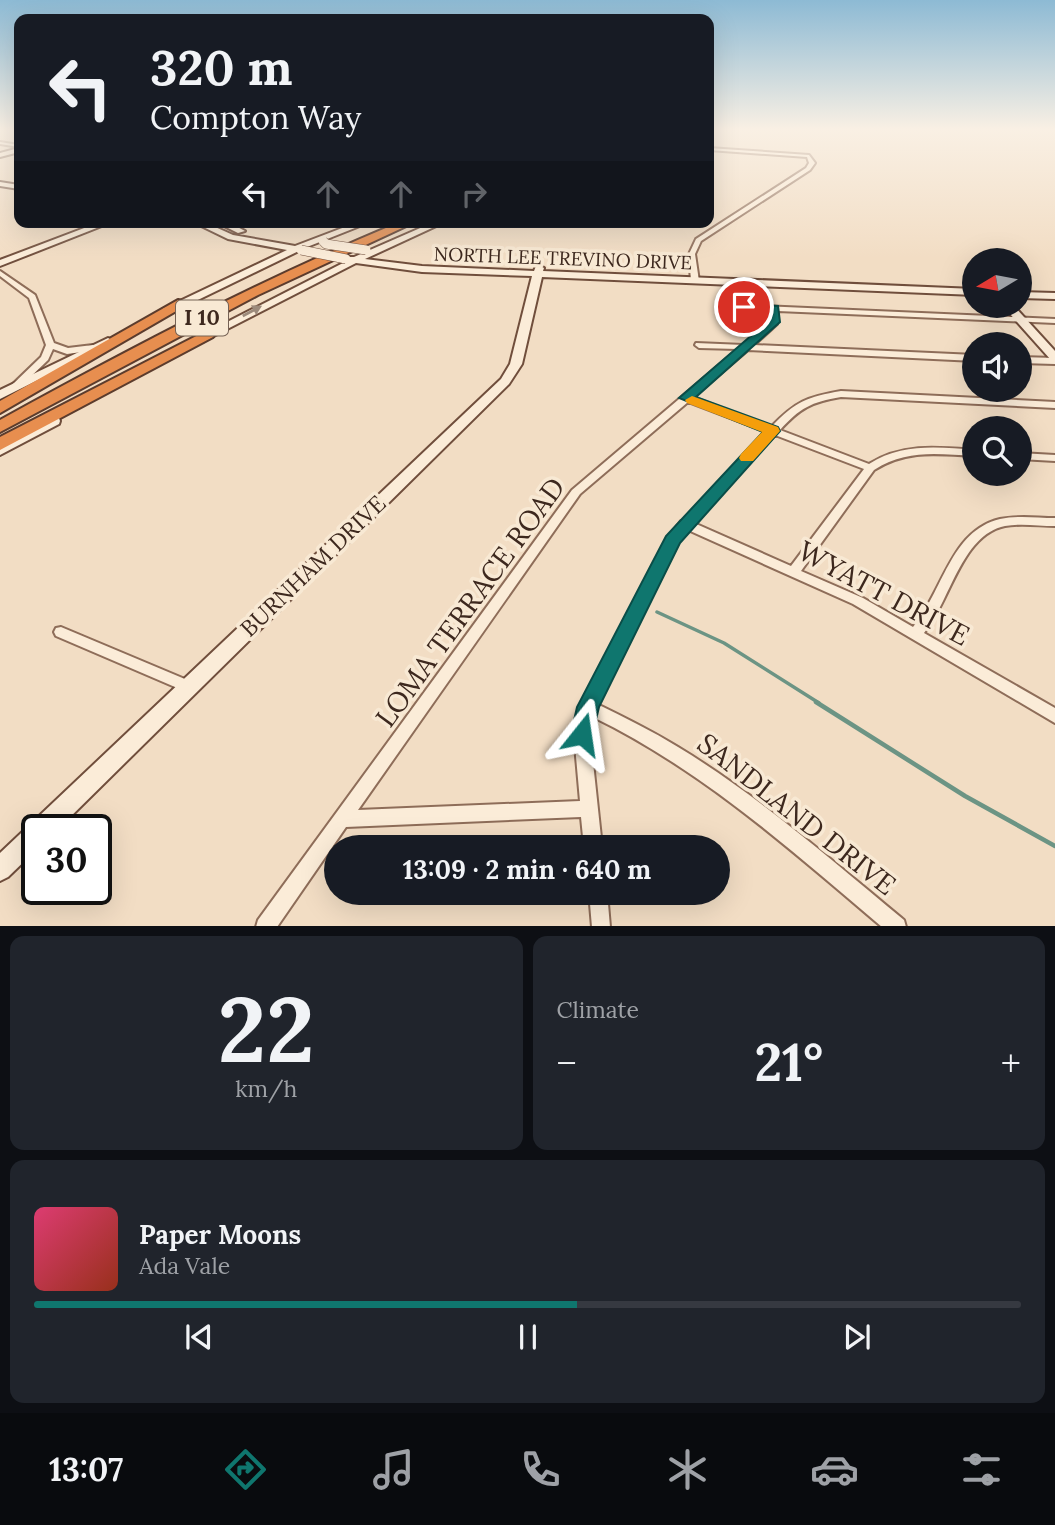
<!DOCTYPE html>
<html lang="en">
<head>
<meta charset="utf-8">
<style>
  body { margin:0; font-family:Lora,serif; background:#20242c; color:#f1f3f6; height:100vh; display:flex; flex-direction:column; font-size:26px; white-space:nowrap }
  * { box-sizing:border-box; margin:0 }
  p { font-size:23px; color:#9ea1a6 }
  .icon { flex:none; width:38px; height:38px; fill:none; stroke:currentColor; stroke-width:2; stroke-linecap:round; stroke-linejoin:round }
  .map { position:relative; height:926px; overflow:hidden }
  .sheet { display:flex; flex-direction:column; gap:10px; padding:10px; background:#0d0f14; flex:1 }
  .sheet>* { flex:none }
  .guide { position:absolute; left:14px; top:14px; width:700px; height:214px; border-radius:14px; box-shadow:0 7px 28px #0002; background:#171b24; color:#f1f3f6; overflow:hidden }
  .needle { width:46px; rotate:260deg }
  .fabs { position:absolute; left:962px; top:248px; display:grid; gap:14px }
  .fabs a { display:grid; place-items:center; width:70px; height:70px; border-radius:50%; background:#171b24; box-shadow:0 7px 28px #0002; font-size:35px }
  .speed { position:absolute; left:21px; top:814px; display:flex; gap:14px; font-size:35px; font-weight:700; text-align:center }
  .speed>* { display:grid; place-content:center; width:91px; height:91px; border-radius:50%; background:#171b24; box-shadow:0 7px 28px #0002; line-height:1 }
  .speed .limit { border:4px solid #111; border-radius:10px; background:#fff; color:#111 }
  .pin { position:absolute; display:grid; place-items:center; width:60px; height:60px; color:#fff; margin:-30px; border:4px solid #fff; border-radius:50%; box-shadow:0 2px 7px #0007 }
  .me { position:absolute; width:77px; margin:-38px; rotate:15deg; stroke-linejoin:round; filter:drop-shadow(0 0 5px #0008) }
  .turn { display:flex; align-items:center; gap:24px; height:147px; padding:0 21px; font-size:32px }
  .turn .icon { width:91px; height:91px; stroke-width:2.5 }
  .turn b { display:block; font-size:49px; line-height:60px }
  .lanes { display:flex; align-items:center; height:66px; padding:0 21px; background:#0003; justify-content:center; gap:35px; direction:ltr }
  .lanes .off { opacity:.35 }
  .big { font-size:52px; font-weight:700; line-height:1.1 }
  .sheet .tile { flex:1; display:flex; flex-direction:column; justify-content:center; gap:10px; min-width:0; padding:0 24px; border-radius:14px; background:#20242c }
  .sheet .dial { align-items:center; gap:0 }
  .dial b { font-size:91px; line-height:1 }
  .song { display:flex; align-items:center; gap:21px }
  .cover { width:84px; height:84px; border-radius:10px; background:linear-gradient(135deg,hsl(340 70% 55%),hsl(10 70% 35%)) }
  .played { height:7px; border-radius:4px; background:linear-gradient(90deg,#0f766e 55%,#363941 55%) }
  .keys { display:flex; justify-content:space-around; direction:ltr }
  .heat { display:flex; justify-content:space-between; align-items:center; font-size:38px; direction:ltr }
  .sheet .tiles { flex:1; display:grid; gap:10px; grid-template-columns:1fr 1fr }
  .tile:last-child { grid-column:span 2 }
  .trip { position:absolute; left:324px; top:835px; width:406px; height:70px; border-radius:35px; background:#171b24; box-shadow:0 7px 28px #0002; font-weight:700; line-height:70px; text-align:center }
  .tabs { display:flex; height:112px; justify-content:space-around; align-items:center; background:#090b0e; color:#9ea1a6 }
  .tabs .icon { width:49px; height:49px }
  .tabs .current { color:#0f766e }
  .tabs b { font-size:32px; color:#f1f3f6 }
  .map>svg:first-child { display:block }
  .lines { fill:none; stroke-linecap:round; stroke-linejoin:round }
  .stream-far1 { stroke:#6c9484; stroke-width:3.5 }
  .stream { stroke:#6c9484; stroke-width:4.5 }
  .street-casing { stroke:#8e6d59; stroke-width:4 }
  .secondary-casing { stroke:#704e3c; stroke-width:4 }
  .highway-casing { stroke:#5c3c2d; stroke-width:4 }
  .street { fill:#fbecd8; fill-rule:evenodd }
  .secondary { fill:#fbecd8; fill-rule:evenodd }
  .highway { fill:#e78e4f; fill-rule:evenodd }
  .secondary-bridge-casing { stroke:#704e3c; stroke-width:10; stroke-linecap:butt }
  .secondary-bridge { stroke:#fbecd8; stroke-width:9 }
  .oneway { fill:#9c8a7b }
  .route { fill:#0f766e; stroke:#0a4d48; stroke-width:2 }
  .slow { fill:#f59e0b }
  .labels { text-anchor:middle; stroke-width:7; stroke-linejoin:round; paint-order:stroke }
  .far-street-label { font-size:19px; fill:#3d281e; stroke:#f8e9d4 }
  .shield { fill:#f8e9d4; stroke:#756255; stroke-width:2 }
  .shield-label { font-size:21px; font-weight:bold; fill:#3d281e }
  .street-label { font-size:23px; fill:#3d281e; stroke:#f8e9d4 }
  .near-street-label { font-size:28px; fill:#3d281e; stroke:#f8e9d4 }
</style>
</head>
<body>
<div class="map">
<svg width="1055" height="927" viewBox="0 0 1055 927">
  <rect width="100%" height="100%" fill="#f2ddc4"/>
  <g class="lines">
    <path class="stream-far1" d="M657 612 724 643 819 703"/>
    <path class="stream" d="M816 702 965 796 1055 846"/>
    <defs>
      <path id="street" d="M0 142 19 145V147L0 144Z
        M709 148 809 155 815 163 810 170 701 241 695 254 699 281 695 283 691 281 689 254 696 239 806 168 809 163 807 157 709 150Z
        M0 271 35 295 54 343 68 348 93 345 97 348 96 350 67 354 53 349 48 360 20 387H14L12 385 14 383 41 357 46 345 29 298 0 276Z
        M741 305 1055 319V323L778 311 777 324 754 345 975 355V361L748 350 693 397 771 427C796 401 807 397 841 391L1055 402V408L841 397C811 402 800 408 780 430L869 464C902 443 938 447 975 450V456C937 454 907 449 874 470L801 571 863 598 913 627C943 592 950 531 1000 519 1018 515 1037 518 1055 518V526C1039 526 1021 523 1005 526 961 535 950 602 924 633L1055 708V723L853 604 688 530 677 542 597 704C624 717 652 731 678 747 759 796 831 860 904 920L906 927H882C790 849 702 770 593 717L590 734 602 847H584L581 817 346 827 277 927H256L258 920 572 490 738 349 699 348 695 345 696 343 744 345 770 321V310L744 309 740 307ZM688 402 767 432 683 521H681L668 537 581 707 574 734 580 801 358 810 580 494ZM775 435 864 469 791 566 694 523Z
        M1020 357 1055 358V364L1020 363Z
        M1020 453 1055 455V461L1020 459Z
        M61 627 192 682 194 686 192 690 187 692 182 690 56 636 54 632 56 628Z
        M589 892H607L610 927H592Z"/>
      <path id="secondary" d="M19 148V152L0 157V153Z
        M0 182 19 185V189L0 186Z
        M100 222H112L0 266V260Z
        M193 222H204L233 235 295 246 358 222H370L307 247 171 313H163V309L287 250 228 239Z
        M216 222H228L245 231 238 233Z
        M434 222H445L365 259 422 266 534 271 536 266 539 265 544 268 543 271 975 289V295L542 277 522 364 509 384 57 830H37V849L8 877 0 881V853L501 379 510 364 532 276 422 272 356 263 200 343 196 344 190 341 345 262 341 259 343 257H354Z
        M1020 292 1055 293V299L1020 298Z
        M1003 306H1014L1055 351V361L1051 360Z
        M108 338 114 341 112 343 0 399V390Z
        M54 417 59 418 60 421 59 424 0 455V445Z"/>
      <path id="highway" d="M400 222H415L258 295 0 432V420C131 348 262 279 400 222Z
        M178 300 183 301V307L0 413V401Z
        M208 330 213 331 215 334 213 337 0 450V437Z"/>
    </defs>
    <use href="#street" class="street-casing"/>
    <use href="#secondary" class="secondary-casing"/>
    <use href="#highway" class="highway-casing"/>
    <use href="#street" class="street"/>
    <use href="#secondary" class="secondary"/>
    <use href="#highway" class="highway"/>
    <defs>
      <path id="secondary-bridge" d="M323 241 326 244 366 250
        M301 250 346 259"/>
    </defs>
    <use href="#secondary-bridge" class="secondary-bridge-casing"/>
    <use href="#secondary-bridge" class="secondary-bridge"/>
  </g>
  <defs><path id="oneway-solid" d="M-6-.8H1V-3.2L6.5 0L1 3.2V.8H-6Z" transform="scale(1.75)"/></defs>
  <use class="oneway" href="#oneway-solid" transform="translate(252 311) rotate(-28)"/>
  <linearGradient id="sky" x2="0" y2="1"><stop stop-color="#8dbad4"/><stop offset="0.5" stop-color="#f9f0e4"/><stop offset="1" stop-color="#f9f0e4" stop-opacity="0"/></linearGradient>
  <rect width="1055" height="258" fill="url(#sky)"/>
  <path class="route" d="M744 304 778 306 780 322 696 397 778 427 780 431 680 543 599 707 591 741 582 744 574 741 571 734 577 707 666 536 763 432 679 398 768 321V312L740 310V305Z"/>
  <path class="slow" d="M692 396 778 427 780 431 753 461H741L739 458 741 454 762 432 687 403 685 400Z"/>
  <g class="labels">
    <g class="far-street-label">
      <text transform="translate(563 258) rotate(2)" y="7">NORTH LEE TREVINO DRIVE</text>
    </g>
    <rect class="shield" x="176" y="300.5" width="52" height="35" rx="5"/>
    <g class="shield-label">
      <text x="202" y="325">I 10</text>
    </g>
    <g class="street-label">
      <text transform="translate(313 566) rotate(-44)" y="8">BURNHAM DRIVE</text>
    </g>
    <g class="near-street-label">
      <text transform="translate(884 593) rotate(28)" y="10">WYATT DRIVE</text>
      <text transform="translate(470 602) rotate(-54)" y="10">LOMA TERRACE ROAD</text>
      <text transform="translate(797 814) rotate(38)" y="10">SANDLAND DRIVE</text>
    </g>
  </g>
</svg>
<div class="fabs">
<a><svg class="needle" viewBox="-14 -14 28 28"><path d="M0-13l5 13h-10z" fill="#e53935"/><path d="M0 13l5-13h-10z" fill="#9ea1a6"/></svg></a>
<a><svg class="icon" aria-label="sound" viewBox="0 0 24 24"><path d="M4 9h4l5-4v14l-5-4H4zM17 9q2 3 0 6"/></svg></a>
<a><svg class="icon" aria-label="search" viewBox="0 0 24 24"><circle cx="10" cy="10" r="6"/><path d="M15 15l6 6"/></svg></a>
</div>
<div class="speed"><div class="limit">30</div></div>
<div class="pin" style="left:744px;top:307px;background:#d93025"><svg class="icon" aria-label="arrive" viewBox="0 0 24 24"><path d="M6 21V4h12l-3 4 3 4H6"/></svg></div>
<svg class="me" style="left:582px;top:734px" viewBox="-20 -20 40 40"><path d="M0-17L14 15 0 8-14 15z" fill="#0f766e" stroke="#fff" stroke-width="4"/></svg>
<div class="trip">13:09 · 2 min · 640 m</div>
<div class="guide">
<div class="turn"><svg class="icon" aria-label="left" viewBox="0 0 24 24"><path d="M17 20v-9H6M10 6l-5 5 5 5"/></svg><div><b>320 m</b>Compton Way</div></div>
<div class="lanes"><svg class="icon" aria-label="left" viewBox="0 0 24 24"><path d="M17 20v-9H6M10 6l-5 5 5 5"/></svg><svg class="icon off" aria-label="ahead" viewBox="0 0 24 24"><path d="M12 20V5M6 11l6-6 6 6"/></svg><svg class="icon off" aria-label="ahead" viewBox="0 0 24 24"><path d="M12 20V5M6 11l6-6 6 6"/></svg><svg class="icon off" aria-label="right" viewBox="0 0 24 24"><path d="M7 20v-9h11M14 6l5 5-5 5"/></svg></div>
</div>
</div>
<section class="sheet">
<div class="tiles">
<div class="tile dial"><b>22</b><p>km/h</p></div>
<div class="tile"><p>Climate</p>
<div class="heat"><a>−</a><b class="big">21°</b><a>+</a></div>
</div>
<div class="tile">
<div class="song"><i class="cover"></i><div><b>Paper Moons</b><p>Ada Vale</p></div></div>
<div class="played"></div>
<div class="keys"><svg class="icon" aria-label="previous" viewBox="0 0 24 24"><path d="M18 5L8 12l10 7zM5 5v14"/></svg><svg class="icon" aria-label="pause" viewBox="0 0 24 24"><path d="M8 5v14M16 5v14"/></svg><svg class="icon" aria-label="next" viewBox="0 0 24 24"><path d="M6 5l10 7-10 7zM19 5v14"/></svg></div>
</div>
</div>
</section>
<nav class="tabs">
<b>13:07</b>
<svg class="icon current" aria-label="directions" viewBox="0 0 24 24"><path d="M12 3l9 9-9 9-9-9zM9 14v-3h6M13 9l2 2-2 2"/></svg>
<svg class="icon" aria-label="music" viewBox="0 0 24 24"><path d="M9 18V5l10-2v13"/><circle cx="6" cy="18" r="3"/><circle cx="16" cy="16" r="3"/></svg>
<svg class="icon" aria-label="phone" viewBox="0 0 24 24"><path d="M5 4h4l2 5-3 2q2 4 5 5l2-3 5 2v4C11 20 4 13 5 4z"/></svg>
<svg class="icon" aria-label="climate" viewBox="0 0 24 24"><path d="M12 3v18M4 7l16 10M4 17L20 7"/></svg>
<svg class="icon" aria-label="car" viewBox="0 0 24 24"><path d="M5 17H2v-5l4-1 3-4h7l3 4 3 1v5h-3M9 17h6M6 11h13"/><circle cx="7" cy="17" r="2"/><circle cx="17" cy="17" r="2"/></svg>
<svg class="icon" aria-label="filters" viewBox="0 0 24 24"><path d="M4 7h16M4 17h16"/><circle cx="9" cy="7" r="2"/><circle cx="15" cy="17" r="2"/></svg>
</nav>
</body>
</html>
